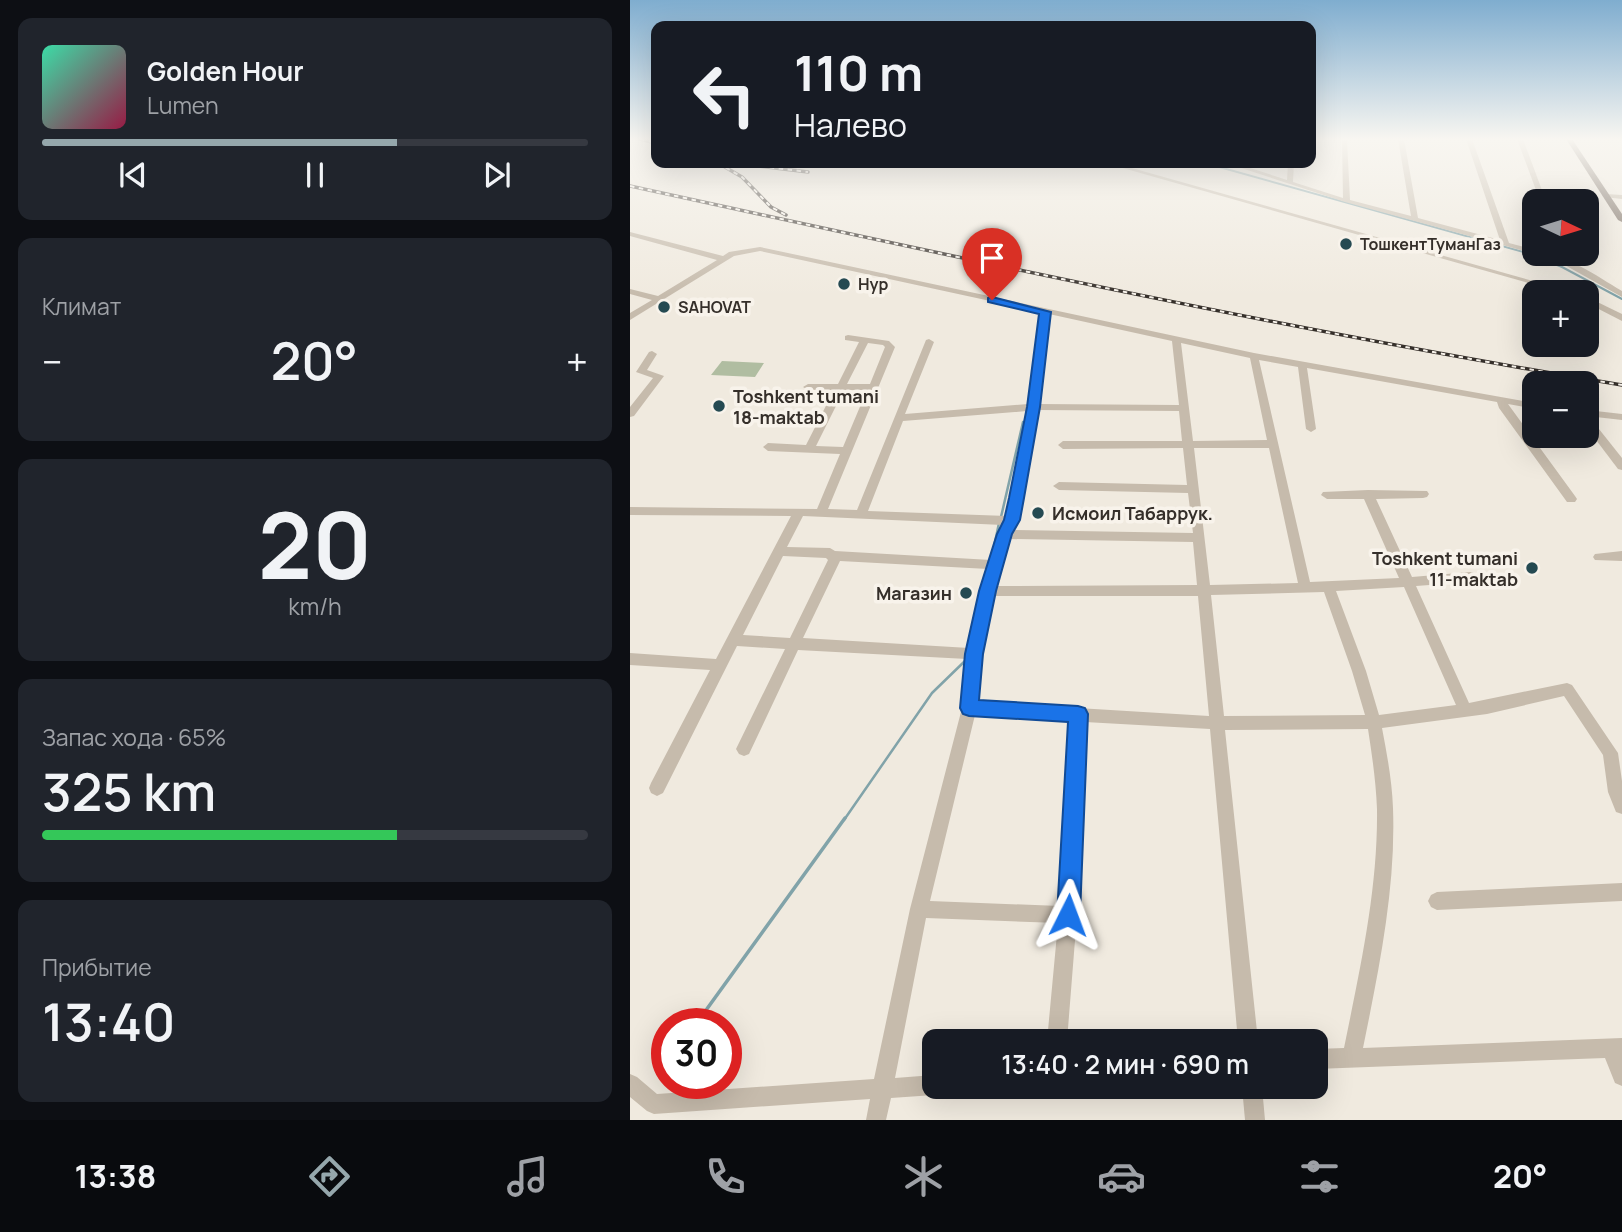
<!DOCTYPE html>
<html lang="ru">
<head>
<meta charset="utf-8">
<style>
  body { margin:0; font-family:Manrope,sans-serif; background:#20242c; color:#f1f3f6; height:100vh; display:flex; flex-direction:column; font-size:26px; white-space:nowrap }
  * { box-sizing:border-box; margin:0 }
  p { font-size:23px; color:#9ea1a6 }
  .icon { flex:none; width:38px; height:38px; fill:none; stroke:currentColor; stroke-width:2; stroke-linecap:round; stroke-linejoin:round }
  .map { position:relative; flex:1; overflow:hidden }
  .sheet { display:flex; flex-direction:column; gap:18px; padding:18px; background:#0d0f14; width:630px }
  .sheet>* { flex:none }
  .guide { position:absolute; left:21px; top:21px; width:665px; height:147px; border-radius:14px; box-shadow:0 7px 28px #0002; background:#171b24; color:#f1f3f6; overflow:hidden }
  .needle { width:46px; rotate:94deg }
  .controls { position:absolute; left:892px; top:189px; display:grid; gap:14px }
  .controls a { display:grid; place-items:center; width:77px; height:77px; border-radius:14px; background:#171b24; box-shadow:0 7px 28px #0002; font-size:35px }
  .speed { position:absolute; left:21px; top:1008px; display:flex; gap:14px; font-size:35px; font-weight:700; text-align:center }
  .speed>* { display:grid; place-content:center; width:91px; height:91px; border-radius:50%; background:#171b24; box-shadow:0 7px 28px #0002; line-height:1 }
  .speed .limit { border:10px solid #d22; background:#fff; color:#111 }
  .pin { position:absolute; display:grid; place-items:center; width:60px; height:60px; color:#fff; margin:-72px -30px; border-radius:50% 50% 50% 0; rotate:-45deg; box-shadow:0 0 7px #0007 }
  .pin .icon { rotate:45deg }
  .me { position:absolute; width:77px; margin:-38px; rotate:3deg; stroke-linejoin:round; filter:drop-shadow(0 0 5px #0008) }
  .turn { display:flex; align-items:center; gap:24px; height:147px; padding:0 28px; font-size:32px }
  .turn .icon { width:91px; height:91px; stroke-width:2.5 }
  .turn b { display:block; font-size:49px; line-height:60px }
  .big { font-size:52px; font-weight:600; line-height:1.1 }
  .sheet .widget { flex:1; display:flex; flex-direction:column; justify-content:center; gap:10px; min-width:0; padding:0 24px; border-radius:14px; background:#20242c }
  .sheet .dial { align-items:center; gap:0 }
  .dial b { font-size:91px; line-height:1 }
  .song { display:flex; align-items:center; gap:21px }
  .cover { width:84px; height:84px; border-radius:10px; background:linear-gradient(135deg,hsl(160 70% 55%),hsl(340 70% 35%)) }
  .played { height:7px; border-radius:4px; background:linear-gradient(90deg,#95a7ac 65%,#363941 65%) }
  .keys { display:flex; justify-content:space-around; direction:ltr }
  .heat { display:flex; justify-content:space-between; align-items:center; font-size:38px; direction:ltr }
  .charge { height:10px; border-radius:5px; background:linear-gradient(90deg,#34c759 65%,#363941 0) }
  .trip { position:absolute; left:292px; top:1029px; width:406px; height:70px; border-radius:14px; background:#171b24; box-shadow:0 7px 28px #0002; font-weight:600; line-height:70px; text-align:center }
  .dock { display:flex; height:112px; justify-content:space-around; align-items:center; background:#090b0e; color:#9ea1a6 }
  .dock .icon { width:49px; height:49px }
  .dock .active { color:#95a7ac }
  .dock b { font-size:32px; color:#f1f3f6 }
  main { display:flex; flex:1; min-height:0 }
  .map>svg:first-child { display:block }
  .green { fill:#b0bda1 }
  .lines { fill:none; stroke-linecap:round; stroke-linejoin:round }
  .stream-far2 { stroke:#81a3a9; stroke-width:2 }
  .stream-far1 { stroke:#81a3a9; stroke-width:2.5 }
  .stream { stroke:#81a3a9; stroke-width:3.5 }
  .minor { fill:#c6bbac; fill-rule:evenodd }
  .major { fill:#75685d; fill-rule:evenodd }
  .rail-casing { stroke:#352f2a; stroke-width:3.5 }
  .rail { stroke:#f8f3eb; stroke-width:2; stroke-dasharray:4.5; stroke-linecap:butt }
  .route { fill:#1a73e8; stroke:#114b97; stroke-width:2 }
  .poi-dot { fill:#254a52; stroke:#f8f3eb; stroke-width:2.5 }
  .labels { text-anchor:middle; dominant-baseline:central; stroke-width:7; stroke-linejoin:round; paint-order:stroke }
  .far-poi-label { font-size:16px; font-weight:bold; fill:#352f2a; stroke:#f8f3eb; text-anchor:start }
  .poi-label { font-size:18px; font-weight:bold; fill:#352f2a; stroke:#f8f3eb; text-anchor:start }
</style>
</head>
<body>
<main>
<section class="sheet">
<div class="widget">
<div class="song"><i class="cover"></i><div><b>Golden Hour</b><p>Lumen</p></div></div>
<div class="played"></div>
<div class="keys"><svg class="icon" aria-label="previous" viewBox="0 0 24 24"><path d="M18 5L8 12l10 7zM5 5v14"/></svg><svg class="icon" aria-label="pause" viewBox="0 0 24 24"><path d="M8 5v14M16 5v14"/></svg><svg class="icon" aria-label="next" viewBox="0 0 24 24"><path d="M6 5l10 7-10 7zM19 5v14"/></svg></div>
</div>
<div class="widget"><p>Климат</p>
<div class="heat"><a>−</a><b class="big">20°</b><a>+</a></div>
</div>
<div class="widget dial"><b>20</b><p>km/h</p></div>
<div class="widget"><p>Запас хода · 65%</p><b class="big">325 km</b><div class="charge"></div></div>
<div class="widget"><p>Прибытие</p><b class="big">13:40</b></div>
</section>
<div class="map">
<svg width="992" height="1120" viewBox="0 0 992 1120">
  <rect width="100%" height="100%" fill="#f0eadf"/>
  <path class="green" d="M92,361L134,363L125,377L81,375Z"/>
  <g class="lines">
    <path class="stream-far2" d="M575,163L897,253L932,267L992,299"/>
    <g class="stream-far1">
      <path d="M371,517L393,422"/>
      <path d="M361,561L369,523"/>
      <path d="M214,820L302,693L337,659"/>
    </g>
    <path class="stream" d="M66,1024L215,818"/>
    <g class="minor">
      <path d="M712,139L717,140L720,200L781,216L768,139H774L788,218L870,240L836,139H842L879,243L905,250V254C937,254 965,275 992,291V297L933,264L905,254L715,202L608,167V163H614V166L657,180L658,163H664L663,182L713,198Z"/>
      <path d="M887,139H893L916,201H910Z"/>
      <path d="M475,163H484L942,292H930Z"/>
      <path d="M976,194L992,195V199L974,197L973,196Z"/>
      <path d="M0,232L93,256L99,252L130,247L624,353L905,403V409L878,404L945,496L947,499L945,502H937L869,408L867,402L677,368L686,429L681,432L676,429L668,367L629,360L680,582L769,578L734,499H697L691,495L693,492L738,490L797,491L799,494L797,497L793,498L746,499L782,577L840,572L844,573L846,577L844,581L840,582L786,586L839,703L937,683L942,685L988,753L992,781V814L986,812L978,792L973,755L934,696L857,714L752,728C757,754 762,781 763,808C766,888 749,969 733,1048L992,1038V1086L985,1083L975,1058L686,1069V1049L714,1048C730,969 748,890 747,809C746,782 742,755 738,729L595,730L628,1041H608L580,729L455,722L447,915L437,1041H417L428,923L296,918L265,1078L304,1075V1087H313L311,1092L304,1095L261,1098L256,1120H236L240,1099L24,1114L17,1111L0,1097V1074L7,1077L27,1094L244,1079L280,909L332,708L337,659L168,650L119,754L114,756L109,754L106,749L155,649L107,646L33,793L27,796L21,793L19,788L21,783L80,670L0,665V653L86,659L161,516L0,515V507L187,509L210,454L138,451L133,447L138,443L176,445L204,390H178L173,387L178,384H208L229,342L215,340V336L218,335L259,341L265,347L198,509L227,510L296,340L299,339L304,342L275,414L398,404L411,312L130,251L104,256L0,320V313L22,300L0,294V289L28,296L87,260L0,236ZM419,314L542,341L549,405L408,404ZM238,343L253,345L255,347L240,384H217ZM551,343L620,358L637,440L563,441ZM214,390H237L213,447L186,446ZM407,410L549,411L552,441H433L428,445L433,449L553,448L557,485L429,482L423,486L429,490L558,493L563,533L383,530L388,521ZM397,411L377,516L238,511L273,421ZM564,448H639L668,583L580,585ZM173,516L373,525L368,534L361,560L205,551L200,548L157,547ZM379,539L563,542L567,585L366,586ZM153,556L196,558L198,560L160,638L113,635ZM210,561L358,569L339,648L173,638ZM774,587L826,705L749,715L736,671L706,591ZM694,592L722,671L735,715L594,716L581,595ZM363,596H568L579,716L347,702L351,654ZM345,715L440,721L430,906L300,901Z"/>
      <path d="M957,297L992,314V321L957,303Z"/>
      <path d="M22,351L27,354L17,370L34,376L4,416L0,417V407L23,378L6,372L19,352Z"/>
      <path d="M957,410L992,414V420L957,416Z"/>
      <path d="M957,418L961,419L992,458V470L988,469L957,428Z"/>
      <path d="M992,551V561L965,560L963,557L965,554Z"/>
      <path d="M992,883V901L807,910L801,907L798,901L801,895L807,892Z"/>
      <path d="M612,1087H632L635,1120H615Z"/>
    </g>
    <path class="major" d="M936,139H942L992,214V222L988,220Z"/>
    <g class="rail-casing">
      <g id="rail">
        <path d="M10,139L26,143"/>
        <path d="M88,163L112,177L141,207L156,215"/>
        <path d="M104,163L178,172"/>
        <path d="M0,186C329,258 659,330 992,385"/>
      </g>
    </g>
    <use href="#rail" class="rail"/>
  </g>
  <linearGradient id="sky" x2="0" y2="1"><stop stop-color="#7fadcf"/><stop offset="0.47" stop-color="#f8f6f1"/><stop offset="1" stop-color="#f8f6f1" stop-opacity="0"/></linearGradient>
  <rect width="992" height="296" fill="url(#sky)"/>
  <path class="route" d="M362,297L421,312L410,407L394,498L390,520L382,534L366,591L353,654L349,700L448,706L455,708L458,714L450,915L446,923L438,927L430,923L427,915L438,722L339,716L333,714L330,708L335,654L349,591L367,534L374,520L379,498L397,407L409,314L358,302V298Z"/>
  <g class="poi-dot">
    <circle cx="716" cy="244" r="7"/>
    <circle cx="214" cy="284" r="7"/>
    <circle cx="34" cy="307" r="7"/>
    <circle cx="89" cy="406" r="7"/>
    <circle cx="408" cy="513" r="7"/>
    <circle cx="902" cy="568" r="7"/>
    <circle cx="336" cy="593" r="7"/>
  </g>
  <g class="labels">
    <g class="far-poi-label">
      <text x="730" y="244">ТошкентТуманГаз</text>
      <text x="228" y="284">Нур</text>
      <text x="48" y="307">SAHOVAT</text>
    </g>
    <g class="poi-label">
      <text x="103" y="396">Toshkent tumani<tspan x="103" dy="21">18-maktab</tspan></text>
      <text x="422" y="513">Исмоил Табаррук.</text>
      <text x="888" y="558" text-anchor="end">Toshkent tumani<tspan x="888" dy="21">11-maktab</tspan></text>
      <text x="322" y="593" text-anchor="end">Магазин</text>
    </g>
  </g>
</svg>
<div class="controls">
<a><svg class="needle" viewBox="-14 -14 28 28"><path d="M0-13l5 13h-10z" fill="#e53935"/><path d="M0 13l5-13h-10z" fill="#9ea1a6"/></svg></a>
<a>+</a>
<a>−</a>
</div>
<div class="speed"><div class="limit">30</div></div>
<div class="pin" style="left:362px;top:300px;background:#d93025"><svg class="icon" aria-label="arrive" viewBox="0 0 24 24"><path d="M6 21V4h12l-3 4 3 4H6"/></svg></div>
<svg class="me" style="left:438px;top:915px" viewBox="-20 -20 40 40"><path d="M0-17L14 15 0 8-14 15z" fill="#1a73e8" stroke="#fff" stroke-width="4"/></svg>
<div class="trip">13:40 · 2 мин · 690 m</div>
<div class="guide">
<div class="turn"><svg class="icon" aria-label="left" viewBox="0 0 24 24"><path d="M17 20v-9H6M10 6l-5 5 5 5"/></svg><div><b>110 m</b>Налево</div></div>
</div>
</div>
</main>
<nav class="dock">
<b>13:38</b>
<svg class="icon active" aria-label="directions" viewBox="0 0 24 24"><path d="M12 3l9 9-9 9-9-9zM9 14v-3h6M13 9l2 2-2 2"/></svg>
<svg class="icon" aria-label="music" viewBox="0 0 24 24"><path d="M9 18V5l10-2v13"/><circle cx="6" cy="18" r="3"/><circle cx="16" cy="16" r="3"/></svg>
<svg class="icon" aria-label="phone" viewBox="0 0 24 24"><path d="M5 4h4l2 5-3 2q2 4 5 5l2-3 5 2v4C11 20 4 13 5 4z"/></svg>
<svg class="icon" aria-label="climate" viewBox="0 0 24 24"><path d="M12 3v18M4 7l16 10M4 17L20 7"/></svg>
<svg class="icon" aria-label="car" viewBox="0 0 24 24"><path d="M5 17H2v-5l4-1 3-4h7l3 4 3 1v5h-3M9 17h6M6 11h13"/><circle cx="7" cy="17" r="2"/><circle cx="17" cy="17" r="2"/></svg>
<svg class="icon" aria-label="filters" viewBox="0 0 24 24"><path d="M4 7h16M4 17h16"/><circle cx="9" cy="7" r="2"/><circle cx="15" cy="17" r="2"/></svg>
<b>20°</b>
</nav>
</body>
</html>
